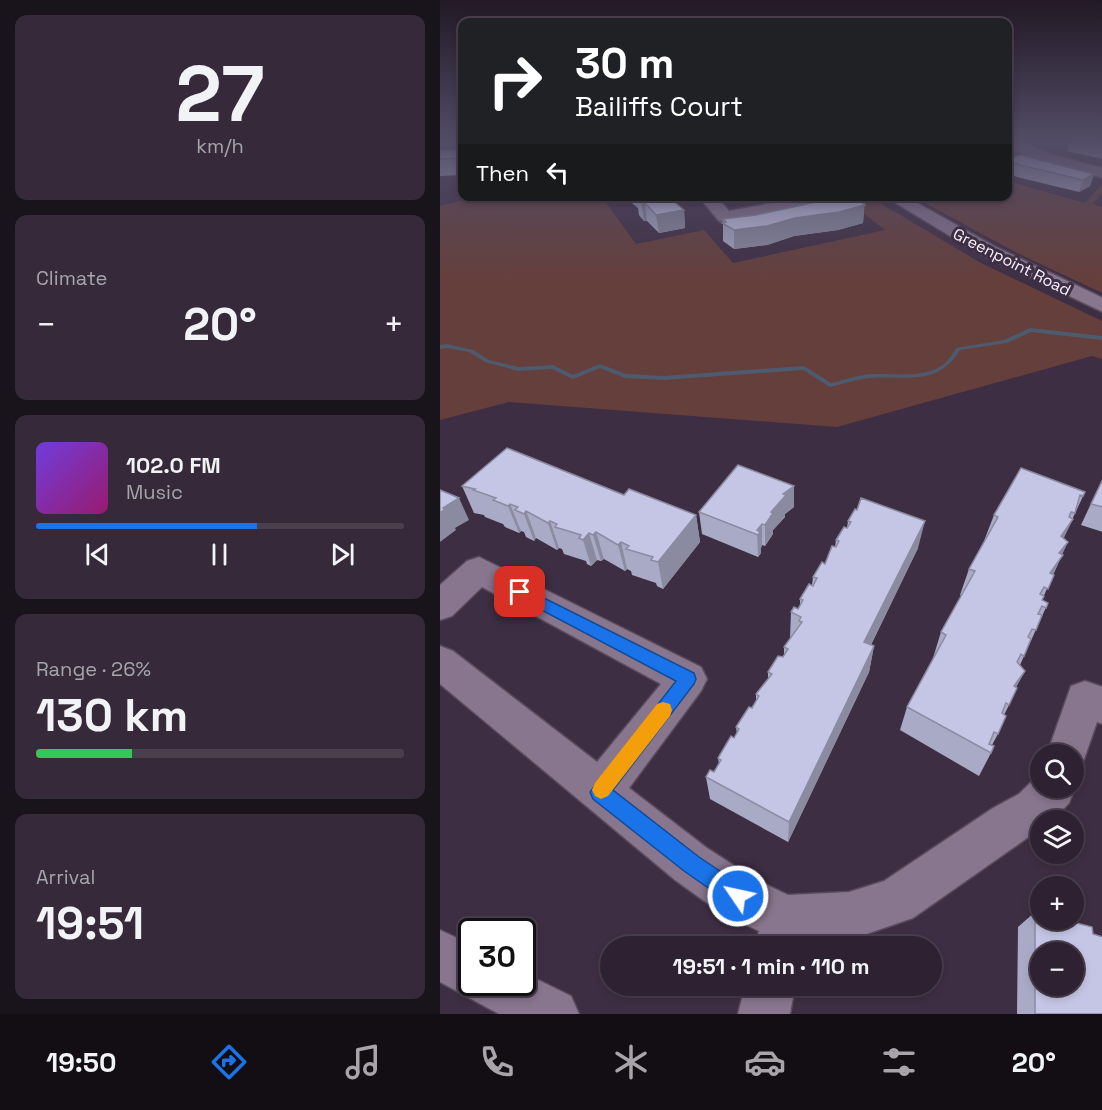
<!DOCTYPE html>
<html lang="en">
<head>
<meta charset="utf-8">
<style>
  body { margin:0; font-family:"Space Grotesk",sans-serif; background:#362a3a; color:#f1f3f6; height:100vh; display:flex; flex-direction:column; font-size:22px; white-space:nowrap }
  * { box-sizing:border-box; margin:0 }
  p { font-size:20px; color:#a7a4ac }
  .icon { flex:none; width:33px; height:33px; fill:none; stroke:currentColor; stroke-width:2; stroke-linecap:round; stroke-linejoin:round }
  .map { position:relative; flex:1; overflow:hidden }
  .sheet { display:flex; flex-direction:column; gap:15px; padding:15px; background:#19131c; width:440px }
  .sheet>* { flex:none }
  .hud { position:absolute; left:18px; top:18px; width:554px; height:183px; border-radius:12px; box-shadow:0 3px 9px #0003,0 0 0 2px #493f4d; background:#202124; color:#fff; overflow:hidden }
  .buttons { position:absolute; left:590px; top:744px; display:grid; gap:12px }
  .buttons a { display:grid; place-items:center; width:54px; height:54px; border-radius:50%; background:#2e2232; box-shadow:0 3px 9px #0003,0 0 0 2px #493f4d; font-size:30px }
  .speed { position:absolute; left:18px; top:918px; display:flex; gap:12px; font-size:30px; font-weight:700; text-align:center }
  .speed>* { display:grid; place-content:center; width:78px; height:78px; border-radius:50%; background:#2e2232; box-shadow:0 3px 9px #0003,0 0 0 2px #493f4d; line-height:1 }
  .speed .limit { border:3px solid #111; border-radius:9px; background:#fff; color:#111 }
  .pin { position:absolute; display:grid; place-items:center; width:51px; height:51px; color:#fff; margin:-26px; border-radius:12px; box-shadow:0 3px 9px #0006 }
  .me { position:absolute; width:66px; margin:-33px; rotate:304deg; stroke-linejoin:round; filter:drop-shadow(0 0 4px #0008) }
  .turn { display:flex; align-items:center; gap:21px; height:126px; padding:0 18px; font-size:27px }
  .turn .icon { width:78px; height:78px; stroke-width:2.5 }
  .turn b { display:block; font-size:42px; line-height:51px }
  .then { display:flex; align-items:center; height:57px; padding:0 18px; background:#0003; gap:12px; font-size:22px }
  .big { font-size:45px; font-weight:700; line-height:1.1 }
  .sheet .card { flex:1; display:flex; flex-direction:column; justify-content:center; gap:9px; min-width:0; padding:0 21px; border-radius:12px; background:#362a3a }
  .sheet .dial { align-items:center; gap:0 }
  .dial b { font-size:78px; line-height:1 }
  .song { display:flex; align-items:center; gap:18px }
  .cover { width:72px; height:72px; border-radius:9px; background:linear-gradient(135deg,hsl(260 70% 55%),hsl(320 70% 35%)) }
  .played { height:6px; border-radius:3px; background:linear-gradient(90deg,#1a73e8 60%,#493f4d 60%) }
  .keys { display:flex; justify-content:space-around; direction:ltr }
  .heat { display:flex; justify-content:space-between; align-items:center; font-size:33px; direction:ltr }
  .charge { height:9px; border-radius:4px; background:linear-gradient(90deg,#34c759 26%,#493f4d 0) }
  .trip { position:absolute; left:160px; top:936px; width:342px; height:60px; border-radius:30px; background:#2e2232; box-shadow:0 3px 9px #0003,0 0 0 2px #493f4d; font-weight:700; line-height:60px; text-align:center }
  .tab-bar { display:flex; height:96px; justify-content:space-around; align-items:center; background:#120e14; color:#a7a4ac }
  .tab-bar .icon { width:42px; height:42px }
  .tab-bar .on { color:#1a73e8 }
  .tab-bar b { font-size:27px; color:#f1f3f6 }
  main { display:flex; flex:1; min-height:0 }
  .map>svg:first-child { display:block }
  .green { fill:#653f3b }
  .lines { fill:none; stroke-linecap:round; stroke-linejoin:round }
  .stream { fill:#4d5b6e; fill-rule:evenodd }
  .minor-casing { stroke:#584b5c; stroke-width:3 }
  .minor { fill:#88758e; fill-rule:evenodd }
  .wall { fill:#a9aac5 }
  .shaded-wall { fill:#8a8ba0 }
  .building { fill:#c5c6e5; stroke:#8a8ba0; stroke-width:1.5; fill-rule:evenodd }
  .route { fill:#1a73e8; stroke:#114b97; stroke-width:1.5 }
  .slow { fill:#f59e0b }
  .labels { text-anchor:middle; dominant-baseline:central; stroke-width:6; stroke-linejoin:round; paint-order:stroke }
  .far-street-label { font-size:16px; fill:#fbf1fe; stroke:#3e2e43 }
</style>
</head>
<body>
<main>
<section class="sheet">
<div class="card dial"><b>27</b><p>km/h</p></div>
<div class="card"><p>Climate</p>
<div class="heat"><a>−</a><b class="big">20°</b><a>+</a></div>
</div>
<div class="card">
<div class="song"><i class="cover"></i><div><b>102.0 FM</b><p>Music</p></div></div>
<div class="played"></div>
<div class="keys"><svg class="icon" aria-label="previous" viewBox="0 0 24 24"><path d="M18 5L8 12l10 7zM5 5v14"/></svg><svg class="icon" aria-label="pause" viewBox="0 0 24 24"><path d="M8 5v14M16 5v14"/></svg><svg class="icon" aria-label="next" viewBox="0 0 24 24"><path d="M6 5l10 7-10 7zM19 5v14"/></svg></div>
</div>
<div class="card"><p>Range · 26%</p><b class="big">130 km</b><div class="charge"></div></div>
<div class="card"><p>Arrival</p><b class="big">19:51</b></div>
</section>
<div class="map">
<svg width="663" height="1014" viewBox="0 0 663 1014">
  <rect width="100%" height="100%" fill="#3e2e43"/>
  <g class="green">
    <path d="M567,181L645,203L662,184V193L652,204L662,207V293L575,252L474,197L567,196Z"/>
    <path d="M35,197H162L196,244L264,230L293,263L445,230L412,204L407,205L396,197H430L541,263L662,321V359L652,356L397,427L69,402L0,420V206Z"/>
  </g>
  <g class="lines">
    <path class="stream" d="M590,328L663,336V340L591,332L567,343L520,350C498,387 467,375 431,378C417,379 404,384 390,387L363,370L224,380L185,378L160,368L133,379L112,369L78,371L45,362L29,352L7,348L0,349V345L7,344L33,350L49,360L78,367L113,365L133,375L160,364L186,374L224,376L364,366L391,383C405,380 418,375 432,374C457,373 490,380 508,360C511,356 514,352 516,348L564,340Z"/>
    <g class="minor-casing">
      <g id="minor">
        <path d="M567,141H577L616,156L663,168V178L606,162L567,147Z"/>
        <path d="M258,196H276L289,211L369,196H390L391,199L383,204L285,222L279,221Z"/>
        <path d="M444,196H465L554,246L663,298V312L540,254Z"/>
        <path d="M39,557L261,667L267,679L261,691L189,788L267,848L315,879L348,895L409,892L444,881L553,808L579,794L600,773V788H633V783L635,788L629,803L613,820H600V829L473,918L409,940L364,942L363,946H315L319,931L281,913L235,880L0,684V646L13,651L157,762L221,684L42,587L12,616L0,620V585L27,561Z"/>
        <path d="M645,681L663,687V724L657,722L641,768L633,771V754H607L631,686Z"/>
        <path d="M0,930L32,945V982H82V972L131,996L139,1014H59L0,982Z"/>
        <path d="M305,986H355L350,1014H298Z"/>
      </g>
    </g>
    <use href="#minor" class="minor"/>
  </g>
  <g class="wall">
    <path d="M630,141H663V159L627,151Z"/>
    <path d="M22,150V175L0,176V151Z"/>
    <path d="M569,158L654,174L650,186L639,192L577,177L567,172V166Z"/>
    <path d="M187,196H228L229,198L244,210L245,228L219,233L207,221H204L199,215L198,208L187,199Z"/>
    <path d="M424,205L423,223L398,230L354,236L327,245L294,249L283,241V219Z"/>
    <path d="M663,478V532L641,525Z"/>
    <path d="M22,486L184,495L256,515L260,542L223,589L217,586L216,583L192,575L191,571L187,569L185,571L164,559L161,561L157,560L151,566L147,564L146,561L124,554L122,549L119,548L117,550L96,538L94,541L86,537L84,532L81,531L79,533L65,527L63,524L45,517L44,515L34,513Z"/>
    <path d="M645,492L623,539L622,555L602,600L608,603L580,665L585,671L576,687L569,705L564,715L558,734L552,745L551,753L539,776L460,730L467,707L493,658L501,632L522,596L520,595L529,569L544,541L554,515Z"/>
    <path d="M354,507L345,514V517L333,530V534L325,546L322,545L321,548V553L318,557L262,534L259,512Z"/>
    <path d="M408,521L478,548L431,645L434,646L429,672L348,842L270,799L266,777L274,772L279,764L278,758L294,738L297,734L296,727L312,708L316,702V694L328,679V672L344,655V647L351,638H350L351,612L358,609L360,606V599L372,585L373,577L385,564L395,547L396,540L407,528Z"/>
    <path d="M595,912L600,920L616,923L621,920H625L663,1014H577L578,927Z"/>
  </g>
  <g class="shaded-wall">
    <path d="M654,174L650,186L639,192L643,180Z"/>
    <path d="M425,201L423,223L398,230L354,236L327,245L294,249V230Z"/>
    <path d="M201,203H205L207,221H204Z"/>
    <path d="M244,210L245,228L219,233L216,215Z"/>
    <path d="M354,486V507L345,514V517L333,530V534L325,546V525L331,512L343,494Z"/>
    <path d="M19,498L29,520L15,528L16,530L0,542V513L3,508Z"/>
    <path d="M70,504L81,531L79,533L68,506Z"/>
    <path d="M86,511L96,538L94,541L84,514Z"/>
    <path d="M256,515L260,542L223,589L218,562Z"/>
    <path d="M633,519L620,546L621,536Z"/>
    <path d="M110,521L119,548L117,550L108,523Z"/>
    <path d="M485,521L478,548L420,667L424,642Z"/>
    <path d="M322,524V545L321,548V553L318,557L317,530Z"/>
    <path d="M156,532L164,559L161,561L153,535Z"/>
    <path d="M149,533L157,560L151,566L143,540Z"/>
    <path d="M181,542L187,569L185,571L178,545Z"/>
    <path d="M628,542L610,581L604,587L619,553Z"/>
    <path d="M434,646L429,672L348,842L349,822Z"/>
    <path d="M585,671L572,695L574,686Z"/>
  </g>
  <g class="building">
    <path d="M635,141H663V147Z"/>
    <path d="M22,150V158L0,159V151Z"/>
    <path d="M581,155L654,174L643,180L580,165L569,161L572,159L569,158Z"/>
    <path d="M203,196H227L244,210L216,215L205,203H201L197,198Z"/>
    <path d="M404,196H415L425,201L421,202L425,205L399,212L355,218L327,226L294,230L282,223L286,222L283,219L316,215Z"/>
    <path d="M67,448L184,495L189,489L256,515L218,562L211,560L213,557L186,549L189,546L181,542L178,545L156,532L153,535L149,533L143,540L139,538L141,535L115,527L117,524L110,521L108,523L86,511L84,514L75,510L78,507L70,504L68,506L53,500L56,498L33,490L35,489L22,486Z"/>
    <path d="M298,465L354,486L343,494L346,495L331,512L333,513L325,525L322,524L317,530L320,532L318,535L259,512Z"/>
    <path d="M581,468L645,492L643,496L640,495L635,513L631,512L629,517L633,519L621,536L628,542L619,553L623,555L610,573L614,575L608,589L604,587L600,594L604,596L602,600L608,603L606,608L602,606L598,614L602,615L596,630L592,629L588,637L591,639L584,656L581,654L577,662L585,671L574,686L577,688L569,705L566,703L562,713L566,716L558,734L554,732L549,744L554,746L551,753L467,707L506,635L501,632L535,571L529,569L558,517L554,515Z"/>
    <path d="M663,479V507L651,504Z"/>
    <path d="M0,490L19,498L3,508L5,509L0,513Z"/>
    <path d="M421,498L485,521L424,642L434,646L349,822L266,777L270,770L274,772L281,760L278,758L291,736L294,738L299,729L296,727L309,707L312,708L319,696L316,694L332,674L328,672L338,656L343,657L348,649L344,647L362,622L359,621L361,617L351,612L354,607L358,609L363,600L360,599L369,584L373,586L377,578L373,577L382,562L385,564L392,546L396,547L399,541L396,540L404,527L407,528L411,522L408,521L415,509L417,510Z"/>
    <path d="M595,912L600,913V920H604L622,925V920H625L652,927L653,934L663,937V1014H595ZM600,952H633V986H600Z"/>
  </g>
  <linearGradient id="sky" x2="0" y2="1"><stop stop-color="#221925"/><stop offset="0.5" stop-color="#524c66"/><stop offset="1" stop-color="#524c66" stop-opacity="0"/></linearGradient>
  <rect width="663" height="283" fill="url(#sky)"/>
  <path class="route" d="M80,586L254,673L256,679L254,684L173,790L259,857L305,888L308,896L305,903L298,906L290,903L244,871L153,799L150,792L236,681L75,596L73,592L75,587Z"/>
  <path class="slow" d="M223,702L230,704L232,710L230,716L168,796L161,799L155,796L152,790L155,783L217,704Z"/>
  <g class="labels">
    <g class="far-street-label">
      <text transform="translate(572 262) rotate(27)">Greenpoint Road</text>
    </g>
  </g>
</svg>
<div class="buttons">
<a><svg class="icon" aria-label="search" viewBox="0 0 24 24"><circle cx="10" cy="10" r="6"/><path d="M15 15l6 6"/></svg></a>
<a><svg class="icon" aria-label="layers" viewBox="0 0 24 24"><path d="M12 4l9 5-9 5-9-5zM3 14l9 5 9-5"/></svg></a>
<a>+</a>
<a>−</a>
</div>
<div class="speed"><div class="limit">30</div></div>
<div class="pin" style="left:80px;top:592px;background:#d93025"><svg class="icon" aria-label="arrive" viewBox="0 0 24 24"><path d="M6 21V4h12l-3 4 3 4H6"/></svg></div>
<svg class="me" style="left:298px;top:896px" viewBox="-20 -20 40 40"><circle r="17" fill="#1a73e8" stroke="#fff" stroke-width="3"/><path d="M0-11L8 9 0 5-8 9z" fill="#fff"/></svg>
<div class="trip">19:51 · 1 min · 110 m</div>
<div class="hud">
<div class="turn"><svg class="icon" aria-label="right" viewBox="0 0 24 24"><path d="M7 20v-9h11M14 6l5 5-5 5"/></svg><div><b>30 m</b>Bailiffs Court</div></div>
<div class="then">Then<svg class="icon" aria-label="left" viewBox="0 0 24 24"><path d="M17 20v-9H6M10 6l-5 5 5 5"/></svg></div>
</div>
</div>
</main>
<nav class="tab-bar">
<b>19:50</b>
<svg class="icon on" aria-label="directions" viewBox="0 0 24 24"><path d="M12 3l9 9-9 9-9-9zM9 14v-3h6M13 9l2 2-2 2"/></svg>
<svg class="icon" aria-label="music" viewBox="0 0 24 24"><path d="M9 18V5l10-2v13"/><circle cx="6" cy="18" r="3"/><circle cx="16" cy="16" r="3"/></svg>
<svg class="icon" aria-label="phone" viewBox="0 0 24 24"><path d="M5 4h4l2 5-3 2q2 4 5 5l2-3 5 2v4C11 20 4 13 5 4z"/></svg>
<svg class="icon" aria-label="climate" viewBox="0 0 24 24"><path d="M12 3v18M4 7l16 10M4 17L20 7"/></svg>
<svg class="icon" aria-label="car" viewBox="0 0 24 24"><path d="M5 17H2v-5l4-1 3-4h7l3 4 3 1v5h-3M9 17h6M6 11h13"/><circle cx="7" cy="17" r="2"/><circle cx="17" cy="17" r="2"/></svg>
<svg class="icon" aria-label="filters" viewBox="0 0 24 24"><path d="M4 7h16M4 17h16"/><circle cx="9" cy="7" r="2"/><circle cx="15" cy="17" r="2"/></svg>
<b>20°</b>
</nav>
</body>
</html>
